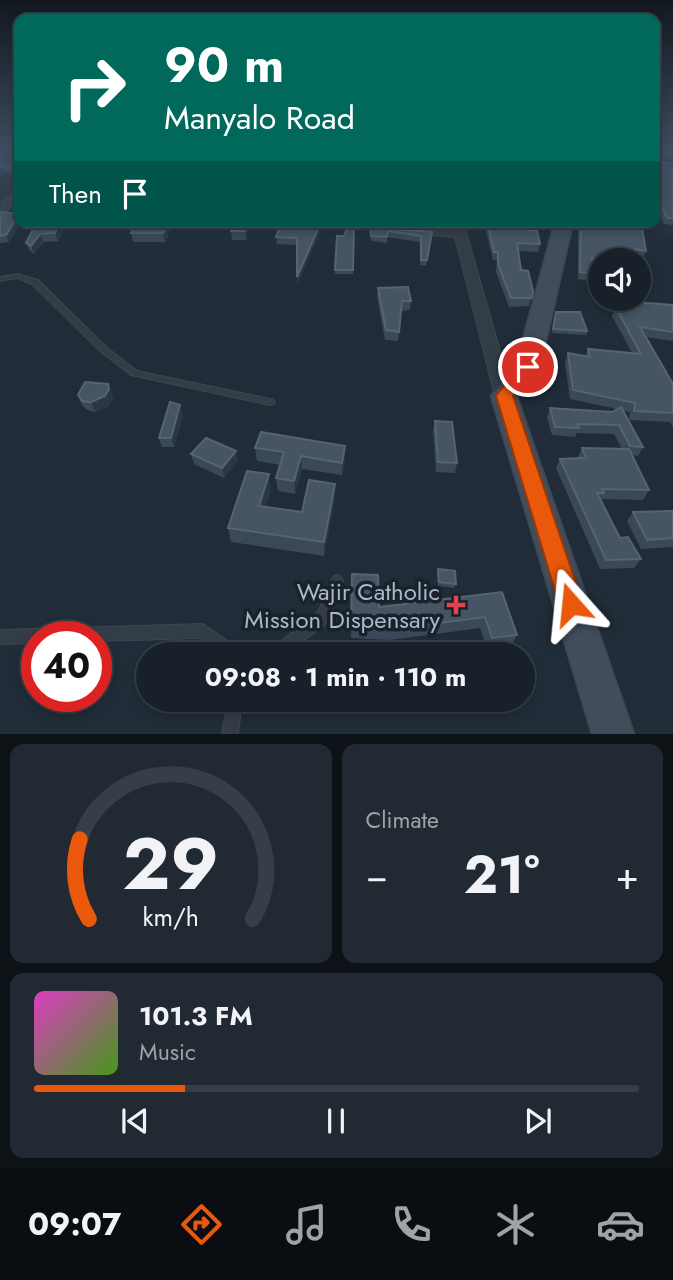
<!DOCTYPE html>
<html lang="en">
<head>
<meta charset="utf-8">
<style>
  body { margin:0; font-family:Jost,sans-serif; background:#212932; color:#f1f3f6; height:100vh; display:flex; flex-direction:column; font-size:26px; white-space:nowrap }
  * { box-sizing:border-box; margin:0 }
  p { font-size:23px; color:#9fa3a8 }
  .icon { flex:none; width:38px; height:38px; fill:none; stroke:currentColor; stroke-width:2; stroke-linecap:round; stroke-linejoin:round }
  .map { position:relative; height:734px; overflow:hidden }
  .details { display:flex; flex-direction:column; gap:10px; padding:10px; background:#0d1217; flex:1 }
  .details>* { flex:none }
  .banner { position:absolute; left:14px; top:14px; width:646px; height:214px; border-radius:14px; box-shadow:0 4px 10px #0003,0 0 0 2px #363e47; background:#00695c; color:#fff; overflow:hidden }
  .tools { position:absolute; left:588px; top:248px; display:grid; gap:14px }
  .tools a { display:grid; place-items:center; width:63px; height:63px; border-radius:50%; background:#18212a; box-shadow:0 4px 10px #0003,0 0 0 2px #363e47; font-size:35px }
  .speed { position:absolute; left:21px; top:621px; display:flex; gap:14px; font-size:35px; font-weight:700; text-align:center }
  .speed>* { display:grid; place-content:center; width:91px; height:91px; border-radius:50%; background:#18212a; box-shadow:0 4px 10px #0003,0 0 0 2px #363e47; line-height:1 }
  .speed .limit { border:10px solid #d22; background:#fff; color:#111 }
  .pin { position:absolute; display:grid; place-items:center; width:60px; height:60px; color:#fff; margin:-30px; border:4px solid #fff; border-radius:50%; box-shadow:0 2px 7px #0007 }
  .me { position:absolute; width:77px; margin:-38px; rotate:342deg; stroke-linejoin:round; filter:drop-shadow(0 0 5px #0008) }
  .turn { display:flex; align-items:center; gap:24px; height:147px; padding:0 35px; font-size:32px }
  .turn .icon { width:91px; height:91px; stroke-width:2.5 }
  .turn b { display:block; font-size:49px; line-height:60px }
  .then { display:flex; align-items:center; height:66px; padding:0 35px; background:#0003; gap:14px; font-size:26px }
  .big { font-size:52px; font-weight:700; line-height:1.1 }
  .details .card { flex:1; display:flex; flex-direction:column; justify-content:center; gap:10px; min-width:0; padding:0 24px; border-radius:14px; background:#212932 }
  .details .dial { align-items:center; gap:0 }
  .dial svg { height:182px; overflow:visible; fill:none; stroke:#363e47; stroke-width:7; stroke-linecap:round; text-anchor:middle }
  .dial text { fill:#f1f3f6; stroke:none }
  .song { display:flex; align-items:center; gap:21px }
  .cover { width:84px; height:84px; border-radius:10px; background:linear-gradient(135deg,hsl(310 70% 55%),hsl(100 70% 35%)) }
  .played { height:7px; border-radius:4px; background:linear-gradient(90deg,#ea580c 25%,#363e47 25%) }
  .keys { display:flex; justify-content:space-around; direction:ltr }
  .heat { display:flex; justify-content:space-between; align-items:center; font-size:38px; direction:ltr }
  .details .tiles { flex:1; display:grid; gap:10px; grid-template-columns:1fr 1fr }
  .card:last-child { grid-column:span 2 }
  .trip { position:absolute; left:136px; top:642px; width:399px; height:70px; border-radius:35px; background:#18212a; box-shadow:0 4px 10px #0003,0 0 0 2px #363e47; font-weight:700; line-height:70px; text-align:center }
  .dock { display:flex; height:112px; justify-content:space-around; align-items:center; background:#0a0d11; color:#9fa3a8 }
  .dock .icon { width:49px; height:49px }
  .dock .active { color:#ea580c }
  .dock b { font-size:32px; color:#f1f3f6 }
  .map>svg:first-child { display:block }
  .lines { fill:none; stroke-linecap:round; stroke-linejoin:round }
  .lane-casing { stroke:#3d4652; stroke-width:2 }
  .street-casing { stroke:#3d4652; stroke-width:2 }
  .secondary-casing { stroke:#3d4652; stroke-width:3 }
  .lane { fill:#333d48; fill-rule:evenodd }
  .street { fill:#333d48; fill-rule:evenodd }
  .secondary { fill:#414d5b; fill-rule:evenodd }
  .wall { fill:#3a4857 }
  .shaded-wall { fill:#2a3846 }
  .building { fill:#465463; stroke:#566472; stroke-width:2 }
  .route { fill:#ea580c; stroke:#983908; stroke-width:2 }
  .health-dot { fill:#e0444e; stroke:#19222c; stroke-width:2.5 }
  .labels { text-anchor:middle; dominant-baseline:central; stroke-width:7; stroke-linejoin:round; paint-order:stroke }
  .near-poi-label { font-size:24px; fill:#adb8c5; stroke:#19222c; text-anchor:end }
</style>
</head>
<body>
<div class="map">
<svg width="673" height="734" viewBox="0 0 673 734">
  <rect width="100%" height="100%" fill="#202c38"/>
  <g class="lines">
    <g class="lane-casing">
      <g id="lane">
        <path d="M18,274L38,280L106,347L137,371L270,399L273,400L275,402L273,404L270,405L131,375L100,351L32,284L17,278L0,281V277Z"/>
        <path d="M337,575L341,577L343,581L328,622L286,654H269L271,649L318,612L333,577Z"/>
        <path d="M203,624L239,649L241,654H223L201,638L96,641V637H37V643L0,644V630Z"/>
        <path d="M228,700H242L238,734H222Z"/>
      </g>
    </g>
    <g class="street-casing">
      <g id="street">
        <path d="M19,188V197L6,212H0V204Z"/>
        <path d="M319,222H370L453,230L451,222H463L513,396L511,401H497L495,396L455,237L325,226Z"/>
      </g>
    </g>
    <g class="secondary-casing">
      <path id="secondary" d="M555,222H573L540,367L517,397L634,734H592L491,396L516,365Z"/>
    </g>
    <use href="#lane" class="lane"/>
    <use href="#street" class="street"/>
    <use href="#secondary" class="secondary"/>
  </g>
  <g class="wall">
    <path d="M19,146V174L5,173L0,176V148Z"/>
    <path d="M654,146H673V160L654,158Z"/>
    <path d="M654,160L673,164V225L664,224L654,201Z"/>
    <path d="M0,212L9,242L0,243Z"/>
    <path d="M37,222H67L58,241L44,242L34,254L30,251L26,243Z"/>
    <path d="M169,222L171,229L165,242H133L131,233Z"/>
    <path d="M233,222H247L248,228L246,240H232L231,231Z"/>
    <path d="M403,222H434V225Z"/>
    <path d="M484,222H521L540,244L538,252L518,251L521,270L533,291L529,306L509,307L496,272L497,260H493Z"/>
    <path d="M580,222H641L646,251L643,257L636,256L637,261H600V266L592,265V274L589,281L578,279V232Z"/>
    <path d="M322,227L297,285V245L277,244L276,237Z"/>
    <path d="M354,227L353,274H335L337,236H344Z"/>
    <path d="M370,227L432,232L426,266L420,265V242L387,237V243L371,241Z"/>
    <path d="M378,288L411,301L410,310L401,311L398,341L385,340L377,297Z"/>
    <path d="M635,302L673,306V341L646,337L673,384V427L670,422L629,420L630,412L623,411L643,447L638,456L632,455L649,490L643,500L600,499L620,538L641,559L634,568L600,569L556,468L560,459L577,458L582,448L622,449L614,434L577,433L575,437L552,435L547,417L550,408L612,412L617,409L570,399L565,362L568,353L585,356L588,349L632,353L612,316L616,308H633Z"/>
    <path d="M556,312L587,331L586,335L552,333Z"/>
    <path d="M108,384L113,399L109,406L95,412L87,410L82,405L78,395Z"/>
    <path d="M183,415L174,447H162L159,438Z"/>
    <path d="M435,421L457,463L455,473L436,472L433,431Z"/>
    <path d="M345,446V459L342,475L302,469L295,494L278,491L276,478L281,465L257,461L255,448Z"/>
    <path d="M191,454L238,461L224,478L194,464Z"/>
    <path d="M271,489L265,507L302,512L335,498L324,556L231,542L228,528Z"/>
    <path d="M673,511V547L641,549L627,521L633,512Z"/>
    <path d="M438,569L456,584L454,588L438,586L437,573Z"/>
    <path d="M352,574L379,607L502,592L517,635L511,646L487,649L480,628L390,640L351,638Z"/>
  </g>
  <g class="shaded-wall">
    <path d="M3,167L5,173L0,176V168Z"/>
    <path d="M19,214V222H21L9,242L6,235Z"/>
    <path d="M60,222H67L58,241L55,233Z"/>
    <path d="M169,222L171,229L165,242L163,233Z"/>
    <path d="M246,222L248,228L246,240L245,231Z"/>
    <path d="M321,222H322V227L297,285V277Z"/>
    <path d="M40,234L44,242L34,254L31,246Z"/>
    <path d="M109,389L113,399L109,406L95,412L91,402Z"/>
    <path d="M180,405L183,415L174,447L171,438Z"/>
    <path d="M345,446V459L342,475V463Z"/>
    <path d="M236,451L238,461L224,478L222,468Z"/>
    <path d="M301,456L302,469L295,494L294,481Z"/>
    <path d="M269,474L271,489L261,520L259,506Z"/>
    <path d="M335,484V498L324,556V542Z"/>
  </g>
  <g class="building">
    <path d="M9,146H19V169L3,167L0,168V148Z"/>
    <path d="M654,146H673V154L656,152L654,158Z"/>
    <path d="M654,160L673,164V218H667L654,189Z"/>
    <path d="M0,212L19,214L6,235L0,236Z"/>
    <path d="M37,222H60L55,233L40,234L31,246L26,243Z"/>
    <path d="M137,222H169L163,233H131Z"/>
    <path d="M233,222H246L245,231H231Z"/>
    <path d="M282,222H321L297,277V238L276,237L280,226Z"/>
    <path d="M487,222H521L528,230L537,231L540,244L517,243L521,270L528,271L533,291L532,298H511L498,264V252H494Z"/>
    <path d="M581,222H641L646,251L634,249L637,261H610L592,258V274L580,272Z"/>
    <path d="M348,226L354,227L353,270H335L337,236H344Z"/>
    <path d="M370,227L432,232L427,260H421V236L388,231L387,237L371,236Z"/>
    <path d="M408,287L411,301H402L399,332L386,330L378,288Z"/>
    <path d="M635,302L672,305L673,306V332L640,327L673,384V413L634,411L635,403L573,390L568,353L590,357L588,349L641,354L616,308H635Z"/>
    <path d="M556,312H580L587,331L553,329Z"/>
    <path d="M85,382L108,384L109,389L105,396L91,402L82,401L78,395Z"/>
    <path d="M170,402L180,405L171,438H159Z"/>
    <path d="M621,407L643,447L630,446L619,425L577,424L579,428L555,427L550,408L612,412Z"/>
    <path d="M435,421L452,422L457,463L438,462Z"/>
    <path d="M261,432L345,446L342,463L301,456L294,481L276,478L284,452L255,448Z"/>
    <path d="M206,438L236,451L222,468L191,454Z"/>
    <path d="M582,448L629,449L649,490L602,489L604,493H597L620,538L628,537L641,559L606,560L560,459L586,458Z"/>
    <path d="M247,471L269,474L259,506L302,512L309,480L335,484L324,542L228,528Z"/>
    <path d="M673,511V538L647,540L633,512Z"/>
    <path d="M438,569L455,571L456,584L439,582Z"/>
    <path d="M352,574L378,575L379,607L502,592L517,635L492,638L485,617L392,629L351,627Z"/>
  </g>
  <linearGradient id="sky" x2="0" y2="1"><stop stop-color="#12181f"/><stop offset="0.59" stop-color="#3c4b5e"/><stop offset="1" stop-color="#3c4b5e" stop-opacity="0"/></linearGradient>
  <rect width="673" height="249" fill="url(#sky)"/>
  <path class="route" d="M528,361L536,367L513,396L583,604L579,612L571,616L562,612L559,604L496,396L522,363Z"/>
  <path class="health-dot" d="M452.5 594.5h7v7h7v7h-7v7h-7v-7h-7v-7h7z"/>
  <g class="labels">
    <g class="near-poi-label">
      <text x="440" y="591">Wajir Catholic<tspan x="440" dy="28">Mission Dispensary</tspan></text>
    </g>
  </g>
</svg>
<div class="tools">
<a><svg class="icon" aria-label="sound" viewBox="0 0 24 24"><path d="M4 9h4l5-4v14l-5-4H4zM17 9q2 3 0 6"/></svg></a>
</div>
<div class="speed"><div class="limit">40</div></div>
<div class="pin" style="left:528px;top:367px;background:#d93025"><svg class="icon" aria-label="arrive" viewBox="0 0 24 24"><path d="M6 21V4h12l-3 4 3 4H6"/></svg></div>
<svg class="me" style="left:571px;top:604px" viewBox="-20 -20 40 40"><path d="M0-17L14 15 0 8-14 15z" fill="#ea580c" stroke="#fff" stroke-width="4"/></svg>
<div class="trip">09:08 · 1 min · 110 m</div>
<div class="banner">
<div class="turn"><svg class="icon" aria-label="right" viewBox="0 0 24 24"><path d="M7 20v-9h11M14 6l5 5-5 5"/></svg><div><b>90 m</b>Manyalo Road</div></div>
<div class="then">Then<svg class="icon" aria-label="arrive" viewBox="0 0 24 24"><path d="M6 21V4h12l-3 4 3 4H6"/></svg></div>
</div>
</div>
<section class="details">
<div class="tiles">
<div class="card dial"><svg viewBox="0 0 100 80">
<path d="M14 69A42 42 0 1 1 86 69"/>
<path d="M14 69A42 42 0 0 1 10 34" stroke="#ea580c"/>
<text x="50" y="56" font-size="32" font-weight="700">29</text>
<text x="50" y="72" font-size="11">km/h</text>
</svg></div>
<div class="card"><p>Climate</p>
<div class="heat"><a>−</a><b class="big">21°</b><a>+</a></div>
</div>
<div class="card">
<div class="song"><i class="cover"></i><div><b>101.3 FM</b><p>Music</p></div></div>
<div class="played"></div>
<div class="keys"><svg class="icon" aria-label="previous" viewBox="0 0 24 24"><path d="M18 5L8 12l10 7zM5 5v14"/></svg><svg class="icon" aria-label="pause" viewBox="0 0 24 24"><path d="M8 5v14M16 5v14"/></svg><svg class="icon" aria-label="next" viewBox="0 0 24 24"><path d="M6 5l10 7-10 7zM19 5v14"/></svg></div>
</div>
</div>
</section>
<nav class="dock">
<b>09:07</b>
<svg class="icon active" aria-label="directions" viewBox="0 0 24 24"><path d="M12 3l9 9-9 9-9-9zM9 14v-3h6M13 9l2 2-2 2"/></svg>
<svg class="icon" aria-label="music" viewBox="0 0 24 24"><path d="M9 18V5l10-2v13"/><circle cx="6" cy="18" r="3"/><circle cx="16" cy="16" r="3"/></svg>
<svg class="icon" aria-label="phone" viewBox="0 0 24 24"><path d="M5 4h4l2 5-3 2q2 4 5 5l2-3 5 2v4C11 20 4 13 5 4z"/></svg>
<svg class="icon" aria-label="climate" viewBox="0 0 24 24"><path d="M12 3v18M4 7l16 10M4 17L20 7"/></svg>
<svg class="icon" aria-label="car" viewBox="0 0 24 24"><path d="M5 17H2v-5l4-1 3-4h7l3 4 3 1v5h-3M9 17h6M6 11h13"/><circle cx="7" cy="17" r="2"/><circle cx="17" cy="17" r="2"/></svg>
</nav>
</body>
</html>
